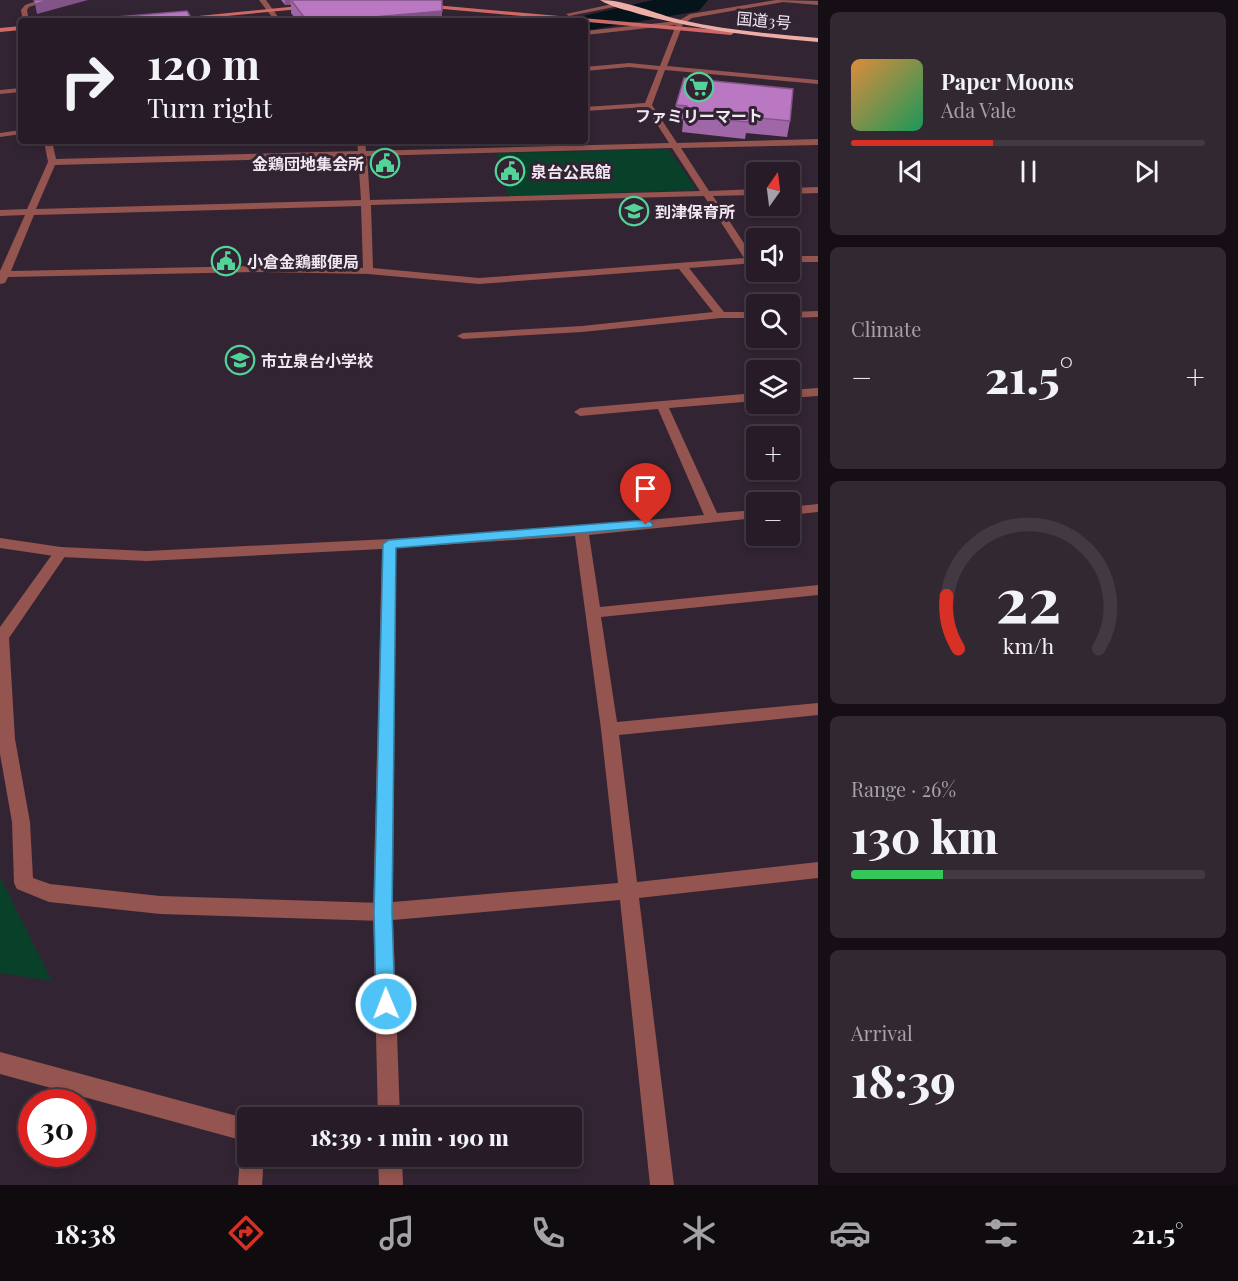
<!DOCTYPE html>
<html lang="en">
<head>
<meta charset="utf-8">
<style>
  body { margin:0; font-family:"Playfair Display","Noto Sans JP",serif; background:#322832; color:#f1f3f6; height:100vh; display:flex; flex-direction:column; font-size:22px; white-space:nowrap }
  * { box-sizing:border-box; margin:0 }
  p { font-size:20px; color:#a4a1a7 }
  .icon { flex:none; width:33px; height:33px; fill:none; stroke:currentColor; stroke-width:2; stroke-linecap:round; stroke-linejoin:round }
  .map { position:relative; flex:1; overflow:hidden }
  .side { display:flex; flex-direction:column; gap:12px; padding:12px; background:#150f15; width:420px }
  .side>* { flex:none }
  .guide { position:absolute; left:18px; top:18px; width:570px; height:126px; border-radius:6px; box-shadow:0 3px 9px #0003,0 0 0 2px #423943; background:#261b26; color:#f1f3f6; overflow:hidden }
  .needle { width:39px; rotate:14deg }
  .buttons { position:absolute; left:746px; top:162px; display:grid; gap:12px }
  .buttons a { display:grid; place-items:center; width:54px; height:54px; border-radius:6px; background:#261b26; box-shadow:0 3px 9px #0003,0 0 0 2px #423943; font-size:30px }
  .speed { position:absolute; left:18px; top:1089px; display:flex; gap:12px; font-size:30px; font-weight:700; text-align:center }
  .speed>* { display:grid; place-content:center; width:78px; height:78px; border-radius:50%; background:#261b26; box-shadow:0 3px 9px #0003,0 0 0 2px #423943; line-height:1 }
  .speed .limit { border:9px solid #d22; background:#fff; color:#111 }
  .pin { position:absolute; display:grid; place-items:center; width:51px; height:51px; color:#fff; margin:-62px -26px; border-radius:50% 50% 50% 0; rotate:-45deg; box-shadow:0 0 6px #0007 }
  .pin .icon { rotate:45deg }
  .me { position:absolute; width:66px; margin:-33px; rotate:359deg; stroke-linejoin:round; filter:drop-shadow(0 0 4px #0008) }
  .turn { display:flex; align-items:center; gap:21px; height:126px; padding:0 30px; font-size:27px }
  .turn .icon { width:78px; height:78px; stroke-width:2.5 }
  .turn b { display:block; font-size:42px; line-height:51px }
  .big { font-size:45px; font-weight:800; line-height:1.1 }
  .side .widget { flex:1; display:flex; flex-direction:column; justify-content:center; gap:9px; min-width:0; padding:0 21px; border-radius:9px; background:#322832 }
  .side .dial { align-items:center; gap:0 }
  .dial svg { height:156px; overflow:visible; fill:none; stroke:#423943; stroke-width:7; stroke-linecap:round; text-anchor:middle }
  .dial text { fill:#f1f3f6; stroke:none }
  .song { display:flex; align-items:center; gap:18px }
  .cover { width:72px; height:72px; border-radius:9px; background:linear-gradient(135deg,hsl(30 70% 55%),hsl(150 70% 35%)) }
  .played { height:6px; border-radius:3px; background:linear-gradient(90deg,#d93025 40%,#423943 40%) }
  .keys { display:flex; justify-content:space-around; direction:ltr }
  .heat { display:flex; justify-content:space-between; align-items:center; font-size:33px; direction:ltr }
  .charge { height:9px; border-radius:4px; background:linear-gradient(90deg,#34c759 26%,#423943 0) }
  .trip { position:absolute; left:237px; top:1107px; width:345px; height:60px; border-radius:6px; background:#261b26; box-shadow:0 3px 9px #0003,0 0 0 2px #423943; font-weight:800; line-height:60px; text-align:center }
  .dock { display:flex; height:96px; justify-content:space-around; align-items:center; background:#0f0b0f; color:#a4a1a7 }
  .dock .icon { width:42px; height:42px }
  .dock .active { color:#d93025 }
  .dock b { font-size:27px; color:#f1f3f6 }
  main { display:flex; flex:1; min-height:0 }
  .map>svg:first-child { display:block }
  .green { fill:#08402a }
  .water { fill:#05141b }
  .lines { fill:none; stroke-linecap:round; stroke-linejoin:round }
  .lane { fill:#945450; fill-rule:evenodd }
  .street { fill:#945450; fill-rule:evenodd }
  .secondary { fill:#cf6965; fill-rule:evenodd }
  .highway { fill:#edaea8; fill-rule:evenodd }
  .wall { fill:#a067a8 }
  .shaded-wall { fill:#825488 }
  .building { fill:#ba78c3; stroke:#825488; stroke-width:1.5 }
  .route { fill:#4fc3f7; stroke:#337fa1; stroke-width:1.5 }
  .labels { text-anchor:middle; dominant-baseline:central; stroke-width:6; stroke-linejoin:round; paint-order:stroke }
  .far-street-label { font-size:16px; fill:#f0e7f1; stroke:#322432 }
  .far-poi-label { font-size:16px; font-weight:bold; fill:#f0e7f1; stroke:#322432; text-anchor:start }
</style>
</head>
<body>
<main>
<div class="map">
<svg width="818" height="1185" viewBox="0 0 818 1185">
  <rect width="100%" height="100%" fill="#322432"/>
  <g class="green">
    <path d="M668,149L695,187L694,190L508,196L497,153Z"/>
    <path d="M0,877L52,981L0,973Z"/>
  </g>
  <path class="water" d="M653,0H708L699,11L590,30H585V21H561Z"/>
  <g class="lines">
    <path class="lane" d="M61,547L68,552L9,638L15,739L30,822L33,878L50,884L160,896L383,903L390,906L393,912L390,918L383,921L160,914L49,902L17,889L14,883L12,822L0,754V627L56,549Z"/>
    <g class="street">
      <path d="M40,0H50L29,7L27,10L29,21H23L21,10L25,5Z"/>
      <path d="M259,0H266L281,21H275Z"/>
      <path d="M776,0L818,1V5L783,2L692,18L683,24L667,66L818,80V84L665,70L652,105L677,143L818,139V145L681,148L709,191L756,189V195L713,196L753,257H756V263L689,268L724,312H756V318H721L582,332L463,339L457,336L463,333L582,326L713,312L679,269L479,284L368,274L261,272L8,277L5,283L0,284V271L25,215L0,216V210L27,209L48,162L44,141H52L56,159L358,151L357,141H365L366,151L669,143L646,107L585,111V107L645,103L658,70L629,67L585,71V67L629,63L660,66L676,25L585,35V31L678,21L690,14ZM672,148L700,191L370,200L367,156ZM358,157L361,200L36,209L55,165ZM704,196L744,258L479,278L373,268L371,205ZM361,206L363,268L261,266L11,271L34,215Z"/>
      <path d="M617,3L619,6L569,16L566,14Z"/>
      <path d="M21,88V92L0,94V90Z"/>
      <path d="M21,130V134L0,137V133Z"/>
      <path d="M818,187V193L789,194V188Z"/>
      <rect x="789" y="256" width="29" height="6"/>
      <path d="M818,311V317L789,318V312Z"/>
      <path d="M818,388V396L789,398V390Z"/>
      <path d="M756,393V401L669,408L717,513L756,510V518L589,535L600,607L818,585V595L601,617L617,722L818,703V715L619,735L637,882L818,862V878L639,898L674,1185H650L620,900L393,920L400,1118H378L373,912L382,549L147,561L61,557L0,548V538L61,547L147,551L389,539L581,526L704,515L658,409L580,416L574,412L580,408ZM575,536L601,729L618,883L393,902L396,548Z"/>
      <path d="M818,504V512L789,515V507Z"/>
      <path d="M0,1052L248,1119V1142L0,1074Z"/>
      <path d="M248,1146V1156H264L262,1185H238L240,1156L244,1148Z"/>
      <path d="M378,1156H402L403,1185H379Z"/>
    </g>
    <g class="secondary">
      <path d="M423,4L731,31L734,33L731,35L421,7Z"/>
      <path d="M309,5L311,8L173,21H148Z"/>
      <path d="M21,26V30L0,32V28Z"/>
    </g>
    <path class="highway" d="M600,0C627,0 655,14 681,20C726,30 772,34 818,38V42C758,37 698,30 639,14C627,10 611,7 600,0Z"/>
  </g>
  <g class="wall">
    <path d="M281,0H442V21H297L291,13V5H285Z"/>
    <path d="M676,105L790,121L787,137L746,133L745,139L682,132L683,122L673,121Z"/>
  </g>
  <g class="shaded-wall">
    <path d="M49,0H88L37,14L35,4Z"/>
    <path d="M285,0H290L291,5H285Z"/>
    <path d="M442,11V21H328Z"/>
  </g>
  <g class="building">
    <path d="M34,0H49L35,4Z"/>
    <path d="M291,0H442V11L328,21H307Z"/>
    <path d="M187,11L193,21H69Z"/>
    <path d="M684,78L793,89L790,121L749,117L748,122L684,116L687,106L676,105Z"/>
  </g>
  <path class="route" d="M646,520L651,522L653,525L651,527L396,548L392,912L395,1004L393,1010L386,1013L379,1010L376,1004L374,912L383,544L389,540Z"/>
  <defs>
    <g id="supermarket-ring" transform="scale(1.5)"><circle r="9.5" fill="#322432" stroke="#52d397" stroke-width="1.5"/><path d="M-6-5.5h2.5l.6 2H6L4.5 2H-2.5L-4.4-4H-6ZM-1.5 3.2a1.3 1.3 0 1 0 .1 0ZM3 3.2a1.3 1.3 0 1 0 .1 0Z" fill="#52d397"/></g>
    <g id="civic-ring" transform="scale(1.5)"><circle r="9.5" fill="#322432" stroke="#52d397" stroke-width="1.5"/><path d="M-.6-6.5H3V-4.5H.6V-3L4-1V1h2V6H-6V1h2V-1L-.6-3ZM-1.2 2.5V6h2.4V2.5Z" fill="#52d397"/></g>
    <g id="school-ring" transform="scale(1.5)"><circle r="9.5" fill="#322432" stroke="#52d397" stroke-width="1.5"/><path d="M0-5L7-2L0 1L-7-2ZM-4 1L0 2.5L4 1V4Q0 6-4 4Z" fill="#52d397"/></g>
  </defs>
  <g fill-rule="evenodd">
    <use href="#supermarket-ring" x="699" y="87"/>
    <use href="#civic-ring" x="385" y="163"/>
    <use href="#civic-ring" x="510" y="171"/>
    <use href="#school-ring" x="634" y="211"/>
    <use href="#civic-ring" x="226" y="261"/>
    <use href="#school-ring" x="240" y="360"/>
  </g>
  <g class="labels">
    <g class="far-street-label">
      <text transform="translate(764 20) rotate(5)">国道3号</text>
    </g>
    <g class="far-poi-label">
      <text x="699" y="115" text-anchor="middle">ファミリーマート</text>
      <text x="364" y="163" text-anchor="end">金鶏団地集会所</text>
      <text x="531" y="171">泉台公民館</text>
      <text x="655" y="211">到津保育所</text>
      <text x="247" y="261">小倉金鶏郵便局</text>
      <text x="261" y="360">市立泉台小学校</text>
    </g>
  </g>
</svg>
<div class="buttons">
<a><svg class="needle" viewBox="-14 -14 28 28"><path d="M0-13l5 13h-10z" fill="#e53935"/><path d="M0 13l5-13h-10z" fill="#a4a1a7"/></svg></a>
<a><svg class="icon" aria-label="sound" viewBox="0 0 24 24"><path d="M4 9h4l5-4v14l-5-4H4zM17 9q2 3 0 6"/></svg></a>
<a><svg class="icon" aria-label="search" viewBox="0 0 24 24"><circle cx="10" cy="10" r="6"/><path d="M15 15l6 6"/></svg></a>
<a><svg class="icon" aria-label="layers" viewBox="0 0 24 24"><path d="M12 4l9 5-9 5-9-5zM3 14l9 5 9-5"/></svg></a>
<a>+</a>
<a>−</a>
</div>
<div class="speed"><div class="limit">30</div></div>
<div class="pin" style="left:646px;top:525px;background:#d93025"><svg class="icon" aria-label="arrive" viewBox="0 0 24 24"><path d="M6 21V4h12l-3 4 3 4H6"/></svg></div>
<svg class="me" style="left:386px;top:1004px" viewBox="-20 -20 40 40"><circle r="17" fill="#4fc3f7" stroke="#fff" stroke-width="3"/><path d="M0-11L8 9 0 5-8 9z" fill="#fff"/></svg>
<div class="trip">18:39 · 1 min · 190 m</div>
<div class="guide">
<div class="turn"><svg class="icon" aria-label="right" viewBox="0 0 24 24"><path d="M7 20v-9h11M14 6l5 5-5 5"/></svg><div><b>120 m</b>Turn right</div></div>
</div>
</div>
<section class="side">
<div class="widget">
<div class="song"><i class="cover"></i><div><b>Paper Moons</b><p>Ada Vale</p></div></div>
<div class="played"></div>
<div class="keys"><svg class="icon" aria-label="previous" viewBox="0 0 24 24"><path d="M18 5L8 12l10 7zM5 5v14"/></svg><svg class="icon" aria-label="pause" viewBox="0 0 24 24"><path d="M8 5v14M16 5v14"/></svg><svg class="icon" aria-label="next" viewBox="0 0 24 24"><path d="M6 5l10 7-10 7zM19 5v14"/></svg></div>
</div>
<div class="widget"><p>Climate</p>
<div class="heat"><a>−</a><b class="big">21.5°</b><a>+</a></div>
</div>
<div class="widget dial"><svg viewBox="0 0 100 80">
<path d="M14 69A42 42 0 1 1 86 69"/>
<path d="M14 69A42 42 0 0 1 8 42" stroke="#d93025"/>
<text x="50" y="56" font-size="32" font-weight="700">22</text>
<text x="50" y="72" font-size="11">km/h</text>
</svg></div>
<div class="widget"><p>Range · 26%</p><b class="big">130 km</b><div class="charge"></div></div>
<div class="widget"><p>Arrival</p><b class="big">18:39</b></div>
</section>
</main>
<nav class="dock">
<b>18:38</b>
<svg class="icon active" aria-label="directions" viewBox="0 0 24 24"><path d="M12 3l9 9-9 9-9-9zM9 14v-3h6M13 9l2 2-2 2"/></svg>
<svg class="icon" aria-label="music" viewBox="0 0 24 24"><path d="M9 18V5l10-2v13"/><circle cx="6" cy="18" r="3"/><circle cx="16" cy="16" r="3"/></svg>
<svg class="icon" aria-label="phone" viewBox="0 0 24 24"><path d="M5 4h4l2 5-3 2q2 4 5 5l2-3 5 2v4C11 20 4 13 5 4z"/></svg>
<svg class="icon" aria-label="climate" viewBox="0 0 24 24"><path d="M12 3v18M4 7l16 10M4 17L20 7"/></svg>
<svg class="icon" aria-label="car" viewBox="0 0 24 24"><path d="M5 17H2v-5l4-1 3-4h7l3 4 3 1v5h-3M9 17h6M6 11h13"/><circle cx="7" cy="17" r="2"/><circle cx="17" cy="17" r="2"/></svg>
<svg class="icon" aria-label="filters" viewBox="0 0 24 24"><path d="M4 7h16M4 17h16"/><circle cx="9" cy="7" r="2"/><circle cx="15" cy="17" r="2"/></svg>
<b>21.5°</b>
</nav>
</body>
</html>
